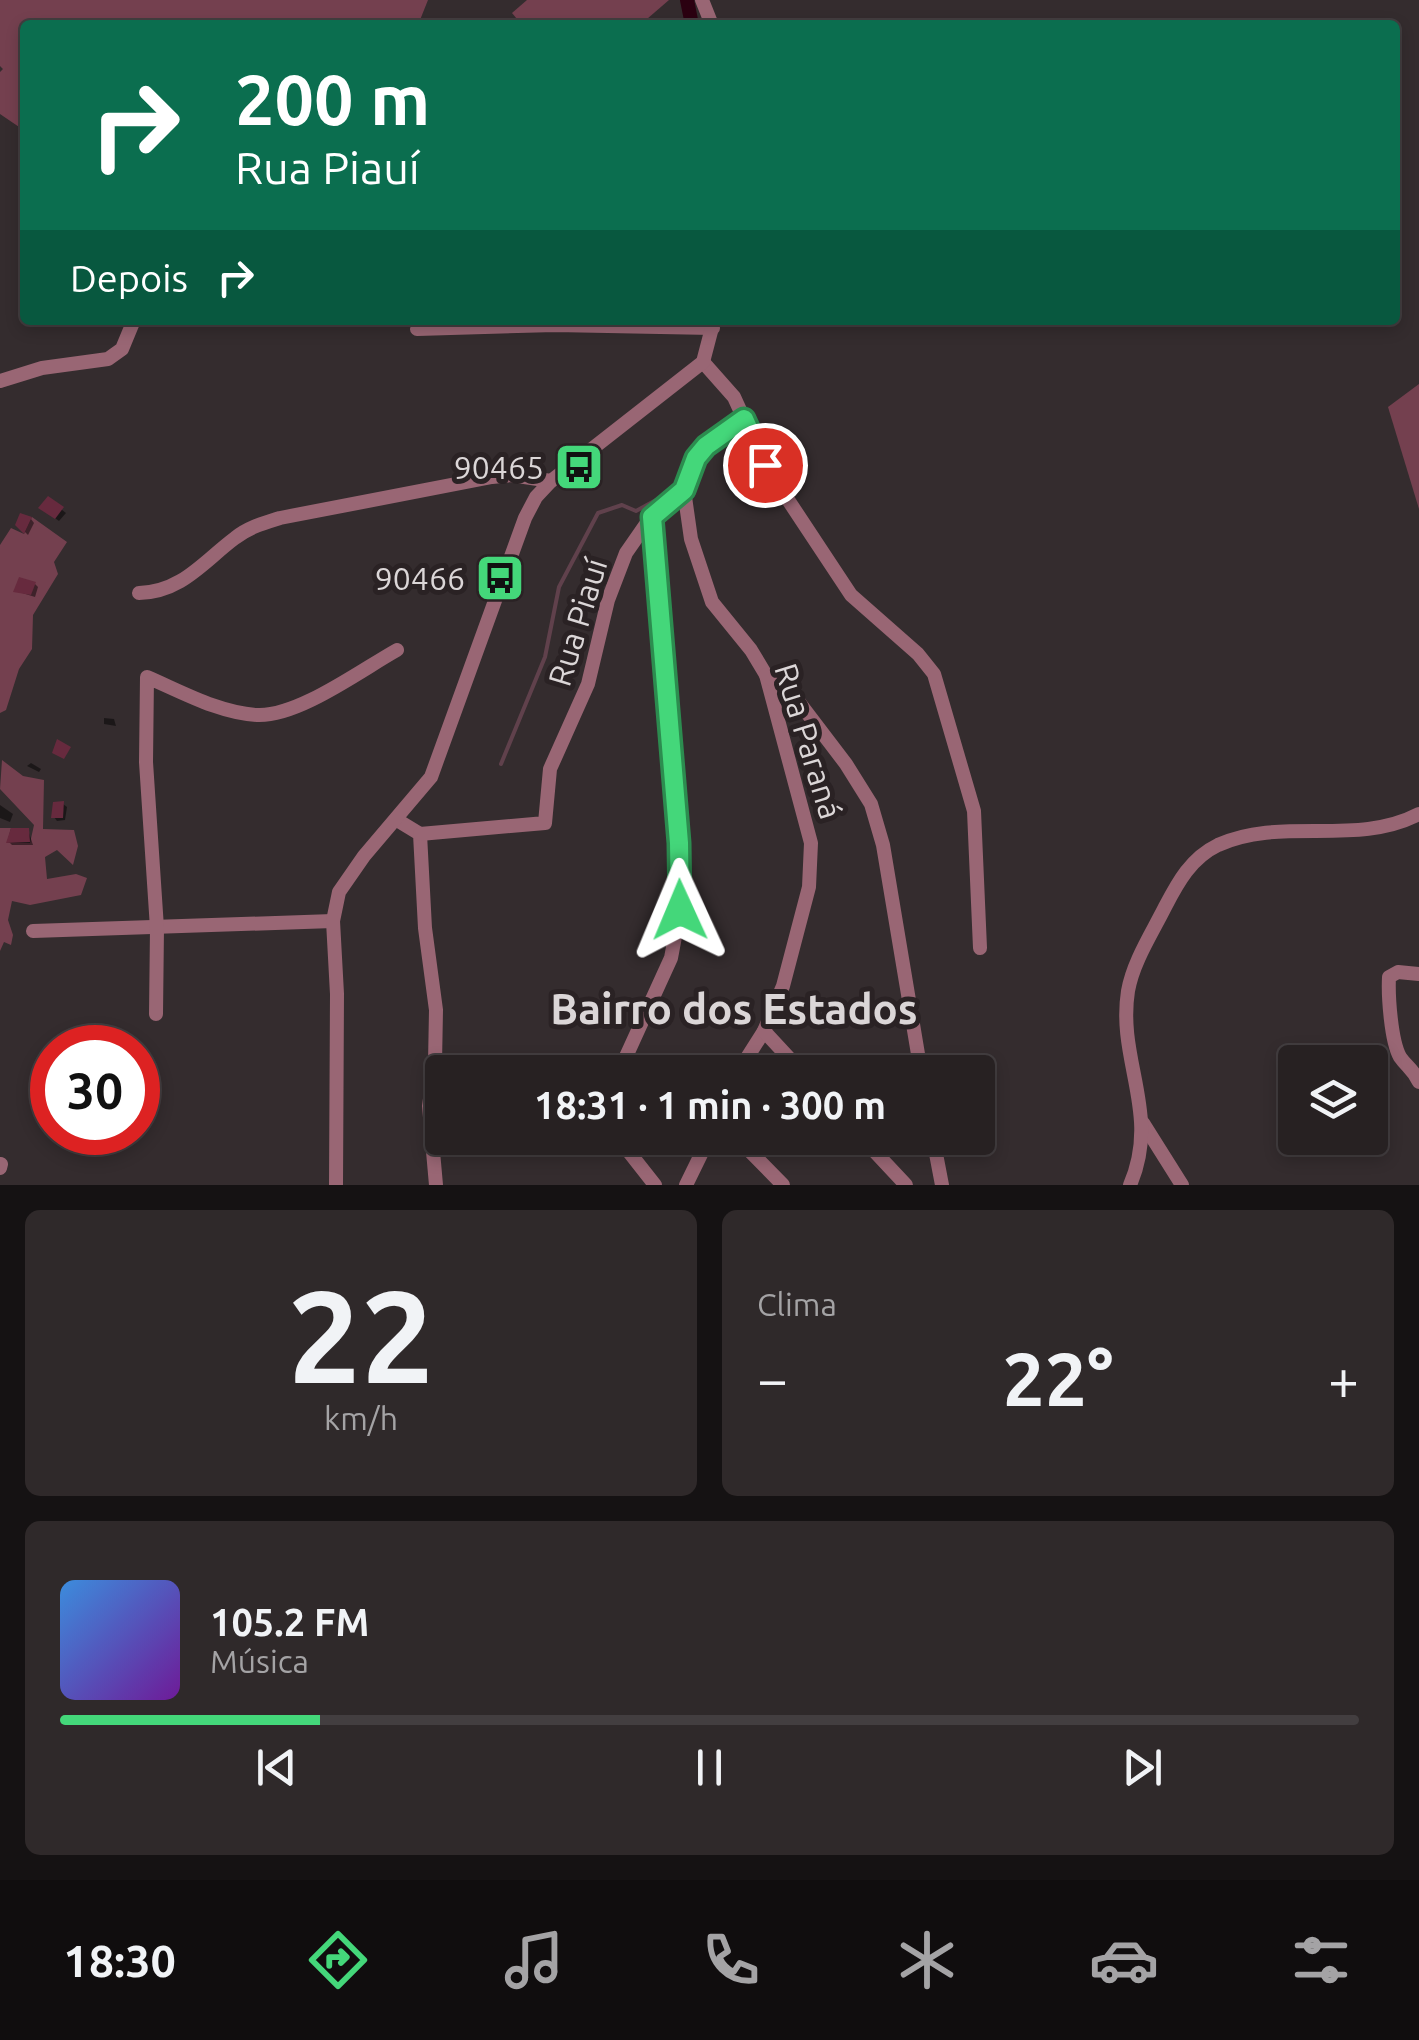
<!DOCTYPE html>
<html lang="pt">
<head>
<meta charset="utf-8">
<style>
  body { margin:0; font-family:Ubuntu,sans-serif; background:#2f292a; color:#f1f3f6; height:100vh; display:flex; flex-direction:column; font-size:38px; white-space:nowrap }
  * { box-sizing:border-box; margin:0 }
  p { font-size:32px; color:#a4a3a5 }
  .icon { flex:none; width:55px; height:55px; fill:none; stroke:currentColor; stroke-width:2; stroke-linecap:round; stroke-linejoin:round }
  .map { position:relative; height:1185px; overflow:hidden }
  .panel { display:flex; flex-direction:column; gap:25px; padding:25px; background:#151213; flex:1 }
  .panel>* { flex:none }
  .banner { position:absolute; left:20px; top:20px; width:1380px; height:305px; border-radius:10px; box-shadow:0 5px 15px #0003,0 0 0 2px #433e40; background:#0b6e4f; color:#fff; overflow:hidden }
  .buttons { position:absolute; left:1278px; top:1045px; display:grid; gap:20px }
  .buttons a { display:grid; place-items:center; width:110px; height:110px; border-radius:10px; background:#272122; box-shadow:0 5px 15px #0003,0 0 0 2px #433e40; font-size:50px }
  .speed { position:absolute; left:30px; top:1025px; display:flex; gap:20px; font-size:50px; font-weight:700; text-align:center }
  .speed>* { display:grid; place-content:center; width:130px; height:130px; border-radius:50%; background:#272122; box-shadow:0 5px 15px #0003,0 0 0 2px #433e40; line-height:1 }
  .speed .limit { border:15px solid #d22; background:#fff; color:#111 }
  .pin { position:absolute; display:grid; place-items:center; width:85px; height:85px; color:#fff; margin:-42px; border:5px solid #fff; border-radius:50%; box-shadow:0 2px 10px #0007 }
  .me { position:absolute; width:110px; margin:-55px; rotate:359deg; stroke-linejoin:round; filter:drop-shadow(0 0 8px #0008) }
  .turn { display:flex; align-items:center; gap:35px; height:210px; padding:0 50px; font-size:45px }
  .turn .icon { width:130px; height:130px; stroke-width:2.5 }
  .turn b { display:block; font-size:70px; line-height:85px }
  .then { display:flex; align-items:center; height:95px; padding:0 50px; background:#0003; gap:20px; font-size:38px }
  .big { font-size:75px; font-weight:600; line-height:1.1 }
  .panel .tile { flex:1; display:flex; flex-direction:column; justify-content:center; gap:15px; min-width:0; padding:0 35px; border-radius:15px; background:#2f292a }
  .panel .dial { align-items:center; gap:0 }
  .dial b { font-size:130px; line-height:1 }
  .song { display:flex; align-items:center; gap:30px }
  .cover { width:120px; height:120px; border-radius:15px; background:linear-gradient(135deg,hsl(210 70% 55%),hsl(280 70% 35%)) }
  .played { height:10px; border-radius:5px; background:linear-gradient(90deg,#44d77a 20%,#433e40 20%) }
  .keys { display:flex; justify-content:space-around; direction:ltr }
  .heat { display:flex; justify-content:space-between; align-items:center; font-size:55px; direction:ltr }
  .panel .tiles { flex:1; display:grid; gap:25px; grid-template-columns:1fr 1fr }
  .tile:last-child { grid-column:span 2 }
  .trip { position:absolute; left:425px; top:1055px; width:570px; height:100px; border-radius:10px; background:#272122; box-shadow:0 5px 15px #0003,0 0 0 2px #433e40; font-weight:600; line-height:100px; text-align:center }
  .dock { display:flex; height:160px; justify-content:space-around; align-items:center; background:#100d0e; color:#a4a3a5 }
  .dock .icon { width:70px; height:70px }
  .dock .on { color:#44d77a }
  .dock b { font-size:45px; color:#f1f3f6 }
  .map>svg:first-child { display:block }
  .green { fill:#74404f }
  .shadow { fill:#0007 }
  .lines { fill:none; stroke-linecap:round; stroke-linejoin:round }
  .stream { stroke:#60414c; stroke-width:4 }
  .canal { stroke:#2b0111; stroke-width:14 }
  .building { fill:#672a3e }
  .minor { stroke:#996674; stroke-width:14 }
  .route-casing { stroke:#2c8c4f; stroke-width:25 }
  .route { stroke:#44d77a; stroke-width:18 }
  .labels { text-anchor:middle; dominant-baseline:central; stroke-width:10; stroke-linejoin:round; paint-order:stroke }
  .poi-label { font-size:32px; fill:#dbd6d7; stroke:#2a2224; text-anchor:end }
  .street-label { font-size:32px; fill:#dbd6d7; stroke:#2a2224 }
  .district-label { font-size:42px; font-weight:bold; fill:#dbd6d7; stroke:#2a2224 }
</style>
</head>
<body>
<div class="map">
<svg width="1419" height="1185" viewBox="0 0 1419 1185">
  <rect width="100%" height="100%" fill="#342c2e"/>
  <g class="green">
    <path d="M0,0H428L418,25H25V131L0,114V72L3,69L0,66Z"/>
    <path d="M527,0H669L640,25H522L512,13Z"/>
    <path d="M1419,384V509L1388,407Z"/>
    <path d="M32,517L67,542L54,562L58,574L33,615L32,649L19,669L6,710L0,713V545L11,528L24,534Z"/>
    <path d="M2,760L23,776L44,780L43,829L74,830L78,846L73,865L57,850L45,857L47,879L76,874L87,878L81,895L30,905L12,901L8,920L13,935L11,945L4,942L0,951V828H11L7,843H30L34,825L0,789Z"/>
  </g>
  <g class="shadow">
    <path d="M48,499L66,513L59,521L45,511Z"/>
    <path d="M31,519L34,523L28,535L18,525Z"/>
    <path d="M35,584L38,587L35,597L16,591Z"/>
    <path d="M104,718L114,719L116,726L104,724Z"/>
    <path d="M31,763L41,769L39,772L27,766Z"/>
    <path d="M63,804L67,807L65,820L57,821L54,817Z"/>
    <path d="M0,805L13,814L10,822L0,818Z"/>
    <path d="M28,830L33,845H12L9,842Z"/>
  </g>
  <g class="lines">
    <path class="stream" d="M501,764L545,657L559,587L598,513L622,505L636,511L667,494L681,480"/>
    <path class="canal" d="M687,0L692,25"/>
  </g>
  <g class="building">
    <path d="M48,496L64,507L55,519L38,508Z"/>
    <path d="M20,513L32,517L24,534L15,525Z"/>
    <path d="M19,577L36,582L31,595L13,592Z"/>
    <path d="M57,739L71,747L64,759L52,753Z"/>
    <path d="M64,801L63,818H51L53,802Z"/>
    <path d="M11,828H29L30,842L6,843Z"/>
  </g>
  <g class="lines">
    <g class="minor">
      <path d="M702,0L712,25"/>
      <path d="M417,329L555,325L713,328"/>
      <path d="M703,362L734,397L765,465L851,595L918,654L934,674L974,811L980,948"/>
      <path d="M0,381L42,368L108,359L122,349L134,320"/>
      <path d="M684,490L691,539L712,602L751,650L766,675L811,843L809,887L783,986L764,1031L738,1072"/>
      <path d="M139,593C182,592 204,561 235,538C249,527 264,523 280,518L492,477L511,475L551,481"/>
      <path d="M766,675L795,697L846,764L871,804L883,845L921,1072"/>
      <path d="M397,820L420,834L425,928L436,1010L435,1063L429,1106L436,1185"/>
      <path d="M420,834L545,823L550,769L588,684L608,600L626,553L651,517L684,490L696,458L706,445L744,419"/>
      <path d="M33,931L333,921"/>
      <path d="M1419,974L1398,972L1389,977C1388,996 1391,1041 1400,1057C1407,1067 1413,1069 1419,1082"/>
      <path d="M156,1014L157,928L146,762L147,677C182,692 219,713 257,715C298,717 361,670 397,650"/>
      <path d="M764,1031L802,1072"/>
      <path d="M619,1072L671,958L680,910L679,843L651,517"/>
      <path d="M1143,1123L1182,1185"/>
      <path d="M618,1138L655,1185"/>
      <path d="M737,1138L783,1185"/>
      <path d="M862,1138L906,1185"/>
      <path d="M933,1138L942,1185"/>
      <path d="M0,1168L1,1164"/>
      <path d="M336,1185L337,994L333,921L339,892L364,856L431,777L525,518L536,497L551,481L703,362L714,320"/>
      <path d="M686,1185L709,1138"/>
      <path d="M1130,1185C1161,1113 1117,1061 1128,991C1133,962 1152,933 1165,907C1178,882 1191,858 1218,845C1282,816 1356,847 1419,814"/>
    </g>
  </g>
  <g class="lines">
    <g class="route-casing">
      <path id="route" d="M680,910L679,843L652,517L684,490L696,458L706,446L744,419L765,465"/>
    </g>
    <use href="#route" class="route"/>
  </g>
  <defs>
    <g id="bus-square" transform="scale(2.5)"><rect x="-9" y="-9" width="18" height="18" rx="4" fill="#44d77a" stroke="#2a2224"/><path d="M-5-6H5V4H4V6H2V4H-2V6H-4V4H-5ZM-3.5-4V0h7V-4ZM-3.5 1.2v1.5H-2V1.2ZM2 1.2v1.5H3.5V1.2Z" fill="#111"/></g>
  </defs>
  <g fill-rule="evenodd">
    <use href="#bus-square" x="579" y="467"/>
    <use href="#bus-square" x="500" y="578"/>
  </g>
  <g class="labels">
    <g class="poi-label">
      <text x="544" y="467">90465</text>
      <text x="465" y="578">90466</text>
    </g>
    <g class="street-label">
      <text transform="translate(577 622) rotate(-73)">Rua Piauí</text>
      <text transform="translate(809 741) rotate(73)">Rua Paraná</text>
    </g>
    <g class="district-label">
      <text x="734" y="1008">Bairro dos Estados</text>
    </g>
  </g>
</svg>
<div class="buttons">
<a><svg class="icon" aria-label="layers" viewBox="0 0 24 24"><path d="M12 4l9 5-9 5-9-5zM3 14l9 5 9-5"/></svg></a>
</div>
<div class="speed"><div class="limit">30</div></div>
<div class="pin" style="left:765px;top:465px;background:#d93025"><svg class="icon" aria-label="arrive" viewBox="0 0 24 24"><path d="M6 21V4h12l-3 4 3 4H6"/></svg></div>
<svg class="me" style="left:680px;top:910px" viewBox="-20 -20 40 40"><path d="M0-17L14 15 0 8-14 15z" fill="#44d77a" stroke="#fff" stroke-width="4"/></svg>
<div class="trip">18:31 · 1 min · 300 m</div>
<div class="banner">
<div class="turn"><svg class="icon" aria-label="right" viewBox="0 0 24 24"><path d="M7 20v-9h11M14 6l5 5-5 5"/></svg><div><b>200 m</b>Rua Piauí</div></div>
<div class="then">Depois<svg class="icon" aria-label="right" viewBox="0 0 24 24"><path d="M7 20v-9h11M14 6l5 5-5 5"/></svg></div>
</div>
</div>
<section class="panel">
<div class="tiles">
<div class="tile dial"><b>22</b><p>km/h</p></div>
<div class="tile"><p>Clima</p>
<div class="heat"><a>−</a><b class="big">22°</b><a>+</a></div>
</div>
<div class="tile">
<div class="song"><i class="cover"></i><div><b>105.2 FM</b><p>Música</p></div></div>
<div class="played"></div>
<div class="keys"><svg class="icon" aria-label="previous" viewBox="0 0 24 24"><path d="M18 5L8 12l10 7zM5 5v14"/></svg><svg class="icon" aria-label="pause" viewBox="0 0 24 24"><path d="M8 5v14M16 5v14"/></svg><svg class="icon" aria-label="next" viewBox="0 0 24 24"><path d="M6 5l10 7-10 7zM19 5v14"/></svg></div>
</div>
</div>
</section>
<nav class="dock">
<b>18:30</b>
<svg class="icon on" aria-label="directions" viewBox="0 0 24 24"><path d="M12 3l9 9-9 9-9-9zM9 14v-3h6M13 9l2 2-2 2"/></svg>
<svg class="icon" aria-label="music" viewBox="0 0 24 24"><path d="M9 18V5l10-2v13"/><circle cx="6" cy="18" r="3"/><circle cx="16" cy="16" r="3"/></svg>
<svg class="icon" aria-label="phone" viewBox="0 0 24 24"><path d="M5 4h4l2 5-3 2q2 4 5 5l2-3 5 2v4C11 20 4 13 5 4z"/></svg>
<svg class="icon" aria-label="climate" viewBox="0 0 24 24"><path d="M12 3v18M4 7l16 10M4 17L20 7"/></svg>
<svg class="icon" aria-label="car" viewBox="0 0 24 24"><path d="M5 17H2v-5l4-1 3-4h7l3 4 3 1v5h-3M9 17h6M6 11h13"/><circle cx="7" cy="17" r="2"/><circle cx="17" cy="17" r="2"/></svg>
<svg class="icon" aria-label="filters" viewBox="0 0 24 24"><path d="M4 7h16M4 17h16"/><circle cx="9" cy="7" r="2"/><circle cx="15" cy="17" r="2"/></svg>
</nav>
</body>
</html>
